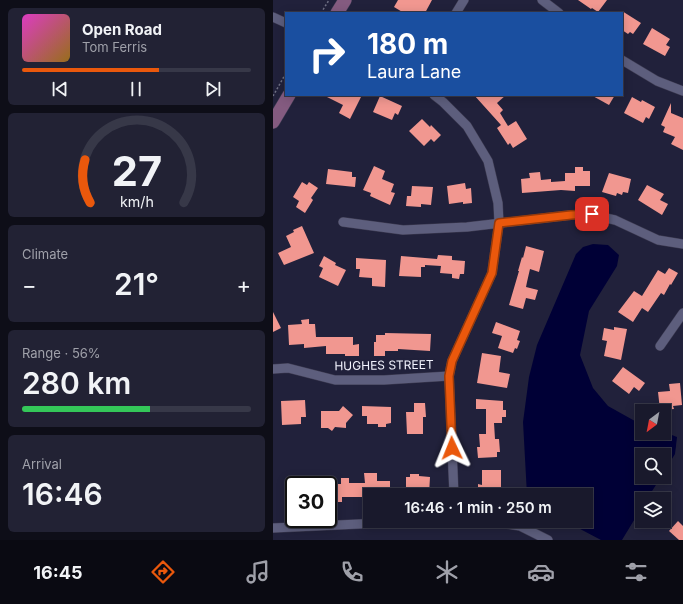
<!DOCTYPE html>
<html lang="en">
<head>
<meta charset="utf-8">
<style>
  body { margin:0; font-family:Inter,sans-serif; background:#222234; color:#f1f3f6; height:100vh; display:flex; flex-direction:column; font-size:15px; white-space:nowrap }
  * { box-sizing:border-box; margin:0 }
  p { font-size:13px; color:#9fa0a9 }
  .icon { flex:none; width:22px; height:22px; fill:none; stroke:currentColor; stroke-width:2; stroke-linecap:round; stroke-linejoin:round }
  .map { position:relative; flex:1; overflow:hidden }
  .drawer { display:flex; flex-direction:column; gap:8px; padding:8px; background:#0e0e18; width:273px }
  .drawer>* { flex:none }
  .guide { position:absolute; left:12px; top:12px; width:338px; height:84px; border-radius:0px; box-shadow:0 2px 10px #0003,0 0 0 1px #373848; background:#1a4fa0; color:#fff; overflow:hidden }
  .needle { width:26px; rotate:212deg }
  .controls { position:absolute; left:362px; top:404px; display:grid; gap:8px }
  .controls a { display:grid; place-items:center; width:36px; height:36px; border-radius:0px; background:#19192c; box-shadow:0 2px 10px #0003,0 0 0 1px #373848; font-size:20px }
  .speed { position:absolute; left:12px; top:476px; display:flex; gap:8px; font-size:20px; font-weight:700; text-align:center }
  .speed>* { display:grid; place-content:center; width:52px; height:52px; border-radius:50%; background:#19192c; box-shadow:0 2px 10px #0003,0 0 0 1px #373848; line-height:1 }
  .speed .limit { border:2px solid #111; border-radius:6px; background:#fff; color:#111 }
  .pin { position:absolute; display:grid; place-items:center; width:34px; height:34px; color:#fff; margin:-17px; border-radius:8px; box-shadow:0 2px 6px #0006 }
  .me { position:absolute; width:44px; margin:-22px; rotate:358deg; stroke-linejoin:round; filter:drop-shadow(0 0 3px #0008) }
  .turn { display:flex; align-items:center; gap:14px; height:84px; padding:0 16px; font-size:18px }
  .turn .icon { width:52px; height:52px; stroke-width:2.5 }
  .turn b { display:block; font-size:28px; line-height:34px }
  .big { font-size:30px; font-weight:600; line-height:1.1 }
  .drawer .tile { flex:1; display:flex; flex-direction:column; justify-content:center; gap:6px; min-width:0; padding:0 14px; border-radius:6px; background:#222234 }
  .drawer .dial { align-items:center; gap:0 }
  .dial svg { height:104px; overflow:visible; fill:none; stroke:#373848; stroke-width:7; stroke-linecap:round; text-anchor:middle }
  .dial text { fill:#f1f3f6; stroke:none }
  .song { display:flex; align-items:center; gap:12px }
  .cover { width:48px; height:48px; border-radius:6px; background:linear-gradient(135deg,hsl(310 70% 55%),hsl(40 70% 35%)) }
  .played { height:4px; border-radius:2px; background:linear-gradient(90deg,#ea580c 60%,#373848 60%) }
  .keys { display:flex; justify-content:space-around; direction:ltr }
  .heat { display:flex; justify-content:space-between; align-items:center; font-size:22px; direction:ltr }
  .charge { height:6px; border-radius:3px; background:linear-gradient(90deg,#34c759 56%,#373848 0) }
  .trip { position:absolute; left:90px; top:488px; width:230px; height:40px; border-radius:0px; background:#19192c; box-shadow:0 2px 10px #0003,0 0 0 1px #373848; font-weight:600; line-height:40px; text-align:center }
  .tab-bar { display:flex; height:64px; justify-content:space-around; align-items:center; background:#0a0a12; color:#9fa0a9 }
  .tab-bar .icon { width:28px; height:28px }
  .tab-bar .current { color:#ea580c }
  .tab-bar b { font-size:18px; color:#f1f3f6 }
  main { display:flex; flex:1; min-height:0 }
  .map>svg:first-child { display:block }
  .water { fill:#000036 }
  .building { fill:#f19790 }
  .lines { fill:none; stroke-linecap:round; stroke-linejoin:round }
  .street-casing { stroke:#3e3c52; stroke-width:10 }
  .secondary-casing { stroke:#3e3c52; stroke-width:14 }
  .path { stroke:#707185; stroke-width:1.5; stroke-dasharray:2 2; stroke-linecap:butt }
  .street { stroke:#5d5e7d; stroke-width:9 }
  .secondary { stroke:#845b80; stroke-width:13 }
  .route-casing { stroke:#983908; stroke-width:10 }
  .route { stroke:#ea580c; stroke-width:7 }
  .labels { text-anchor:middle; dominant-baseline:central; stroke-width:4; stroke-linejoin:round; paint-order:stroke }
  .street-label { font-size:12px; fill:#f1f2fd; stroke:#21213b }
</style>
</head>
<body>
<main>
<section class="drawer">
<div class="tile">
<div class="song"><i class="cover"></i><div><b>Open Road</b><p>Tom Ferris</p></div></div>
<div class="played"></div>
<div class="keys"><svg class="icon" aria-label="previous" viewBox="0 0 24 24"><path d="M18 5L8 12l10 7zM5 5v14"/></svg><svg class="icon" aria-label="pause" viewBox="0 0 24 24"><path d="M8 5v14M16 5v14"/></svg><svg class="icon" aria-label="next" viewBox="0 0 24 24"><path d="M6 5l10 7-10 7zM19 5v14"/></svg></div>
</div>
<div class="tile dial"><svg viewBox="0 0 100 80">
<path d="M14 69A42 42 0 1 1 86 69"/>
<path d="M14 69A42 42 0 0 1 10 36" stroke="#ea580c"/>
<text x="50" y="56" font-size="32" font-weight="700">27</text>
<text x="50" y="72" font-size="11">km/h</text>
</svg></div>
<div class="tile"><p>Climate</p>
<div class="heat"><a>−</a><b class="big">21°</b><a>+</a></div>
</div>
<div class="tile"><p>Range · 56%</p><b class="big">280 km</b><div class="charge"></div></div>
<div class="tile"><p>Arrival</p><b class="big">16:46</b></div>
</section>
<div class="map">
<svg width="410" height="540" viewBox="0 0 410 540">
  <rect width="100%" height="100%" fill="#21213b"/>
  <path class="water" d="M320,244L335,245L346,255L344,266L316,311L307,355L320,388L335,406L369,425V433L391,432L404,437L402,454L391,472V455H369V477H388L374,499H369V507L349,540H328L292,521H313V495H254L250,422L256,377L264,345L303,254L310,247Z"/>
  <g class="building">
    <path d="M125,0H159L152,13H131L121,7Z"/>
    <path d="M305,0H334L325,12L319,8L318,9Z"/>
    <path d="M349,11L368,23L360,34L357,32L355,34L349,30Z"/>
    <path d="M379,28L397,39L393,45L397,47L392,56L370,44Z"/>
    <path d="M50,95H89L77,119L66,113L70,105Z"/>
    <path d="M201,95H233L224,103L230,110L227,113L235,126L243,121L254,139L240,148L237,143L235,145L224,128L228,125Z"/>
    <path d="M318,95H342L336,105Z"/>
    <path d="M107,96L129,106L125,115L122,113L119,120L100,112Z"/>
    <path d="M359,97L368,102L369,100L382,107L376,119L373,117L370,123L351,113Z"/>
    <path d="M398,103V113L410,118V150L398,144L402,137L390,132L392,127L388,125Z"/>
    <path d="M149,119L157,127L158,125L168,135L161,142L158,139L151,146L136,131Z"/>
    <path d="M101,166L112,171L109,179L121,184L118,192L122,193L117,205L97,196L98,193L90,190Z"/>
    <path d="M302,167H310V171H317V186H302V191L288,190L249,193L248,179L257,178L256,173L267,172L268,180L278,179V182L292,181V173H302Z"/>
    <path d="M55,169L79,172V177H83L82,187L53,184Z"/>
    <path d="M336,173L358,179L355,193L350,192L349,195L344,193L343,196L329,192Z"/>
    <path d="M29,182L34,185L36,182L45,188L38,198L40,200L32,213L23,207L26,201L20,197Z"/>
    <path d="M192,183L193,189L198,188L199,203L190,204V202L176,204L174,186Z"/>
    <path d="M374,185L391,194L387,200L395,204L389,215L365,200Z"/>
    <path d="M139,186L160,187L158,205L148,204V207L133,206L134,196H138Z"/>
    <path d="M29,226L41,253L11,265L5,253L18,247L13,236L21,232L20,230Z"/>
    <path d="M253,246L271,251L266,272L257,269L254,282L253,287L265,290L262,300L253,298L250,309L236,305L246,271H245L249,257L250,258Z"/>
    <path d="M165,255L179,256V260L192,261L191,274H187L186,279L179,278V274L167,273L168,266L152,265V267H148V277L126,276L128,256L164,259Z"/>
    <path d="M51,256L63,263L62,265L73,270L65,286L46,277L50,268L46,266Z"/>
    <path d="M83,258L113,260L112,287L99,286V278L86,277L87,269H83Z"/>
    <path d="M396,268L405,273L398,285L397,284L391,295L388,293L375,312L369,308L360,322L345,312L361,291L369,296L385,270L392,274Z"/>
    <path d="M0,312L8,328L0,332Z"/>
    <path d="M36,319V324H42L43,337H80V345L86,344V356H72V354H53V346L31,348V344L16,345L15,325L29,324L28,320Z"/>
    <path d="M223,322L247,331L244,340L247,341L244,349L242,348L240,353L225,348L229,336L219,333Z"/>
    <path d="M341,327L354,329L348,360L331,356L334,341L329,340L331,328L341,330Z"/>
    <path d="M112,333L158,334L157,351L125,349V351H112V356H101V342H103V335H112Z"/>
    <path d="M209,353L228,356L226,372L237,374L234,388L204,383Z"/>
    <path d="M350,367L372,383L366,391L361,387L356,394L339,381Z"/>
    <path d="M407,383L409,405L400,406L401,409L387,410L385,392L397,391L396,384Z"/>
    <path d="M203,399L230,401V410H233V417H229V423H221L222,439H226L227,452H224V457L205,458L204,447H207L206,434H213V409H203Z"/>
    <path d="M32,400L33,417H28V424L9,425L8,401Z"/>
    <path d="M141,403H152L153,417H150V434H134L133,412H141Z"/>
    <path d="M70,406L80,415L73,423V428L62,427L59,431L55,428H48V411H66Z"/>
    <path d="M89,406L118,407V423L113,424V427H105V424H94V416H89Z"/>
    <path d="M209,470H228V495H205V484L209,485Z"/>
    <path d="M91,473H104V481H117V488H122V495H97V497H69V502H55V492H57V484H68V478H76V483H92Z"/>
    <path d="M137,474H146V476L157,477L156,495H146V492H133V477H137Z"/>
    <path d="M15,478H21V503H14Z"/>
    <path d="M405,521L410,526V540H406L396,531Z"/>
  </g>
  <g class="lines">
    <g class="street-casing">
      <g id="street">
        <path d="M269,0L286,13"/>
        <path d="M183,13L191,0"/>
        <path d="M0,17L13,23"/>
        <path d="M349,60L384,81L410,91"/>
        <path d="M161,95L170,102L194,126L215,161L225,203L226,223L219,273L179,361L176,376L181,495"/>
        <path d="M70,222L130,230L194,227L298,215H319L342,220L385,240L410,244"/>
        <path d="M387,346L410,313"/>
        <path d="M0,369L15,368L62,380H111L176,376"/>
        <path d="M215,521L247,526L275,540"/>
        <path d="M0,528L151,521"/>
      </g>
    </g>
    <g class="secondary-casing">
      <g id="secondary">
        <path d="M64,13L72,0"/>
        <path d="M0,122L16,95"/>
      </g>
    </g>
    <g class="path">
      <path d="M48,13L56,0"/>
      <path d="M0,96L13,73"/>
    </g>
    <use href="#street" class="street"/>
    <use href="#secondary" class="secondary"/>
  </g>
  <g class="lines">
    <g class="route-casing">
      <path id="route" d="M179,448L176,376L179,361L219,273L226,223L298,215L319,214"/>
    </g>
    <use href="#route" class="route"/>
  </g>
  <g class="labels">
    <g class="street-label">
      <text transform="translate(111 365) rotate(-1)">HUGHES STREET</text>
    </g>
  </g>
</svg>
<div class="controls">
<a><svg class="needle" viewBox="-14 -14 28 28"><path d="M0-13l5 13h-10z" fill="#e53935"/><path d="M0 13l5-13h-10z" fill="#9fa0a9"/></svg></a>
<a><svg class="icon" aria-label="search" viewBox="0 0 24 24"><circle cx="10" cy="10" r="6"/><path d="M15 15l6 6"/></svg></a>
<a><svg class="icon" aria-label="layers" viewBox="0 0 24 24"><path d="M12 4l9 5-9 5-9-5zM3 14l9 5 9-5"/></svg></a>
</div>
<div class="speed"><div class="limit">30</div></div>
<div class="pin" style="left:319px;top:214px;background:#d93025"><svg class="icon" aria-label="arrive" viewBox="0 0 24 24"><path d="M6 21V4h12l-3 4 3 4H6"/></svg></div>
<svg class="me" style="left:179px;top:448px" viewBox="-20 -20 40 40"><path d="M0-17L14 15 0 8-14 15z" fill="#ea580c" stroke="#fff" stroke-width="4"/></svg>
<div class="trip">16:46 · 1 min · 250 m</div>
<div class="guide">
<div class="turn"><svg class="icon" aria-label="right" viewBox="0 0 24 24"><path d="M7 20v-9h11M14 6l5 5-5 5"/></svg><div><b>180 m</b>Laura Lane</div></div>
</div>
</div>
</main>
<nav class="tab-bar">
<b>16:45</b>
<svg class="icon current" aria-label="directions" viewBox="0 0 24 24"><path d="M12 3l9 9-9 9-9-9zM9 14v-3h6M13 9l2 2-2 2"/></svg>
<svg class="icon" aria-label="music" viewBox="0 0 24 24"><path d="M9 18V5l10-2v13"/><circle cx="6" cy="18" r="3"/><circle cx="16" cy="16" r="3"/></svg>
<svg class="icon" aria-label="phone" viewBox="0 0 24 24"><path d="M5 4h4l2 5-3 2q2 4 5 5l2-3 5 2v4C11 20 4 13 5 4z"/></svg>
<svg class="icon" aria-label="climate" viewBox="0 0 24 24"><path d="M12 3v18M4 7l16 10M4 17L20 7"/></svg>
<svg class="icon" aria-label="car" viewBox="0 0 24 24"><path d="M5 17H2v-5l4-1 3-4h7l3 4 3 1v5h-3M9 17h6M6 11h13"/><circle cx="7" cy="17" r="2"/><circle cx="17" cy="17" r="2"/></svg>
<svg class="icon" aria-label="filters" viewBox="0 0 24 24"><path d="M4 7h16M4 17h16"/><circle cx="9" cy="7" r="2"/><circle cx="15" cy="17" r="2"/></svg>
</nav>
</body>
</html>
